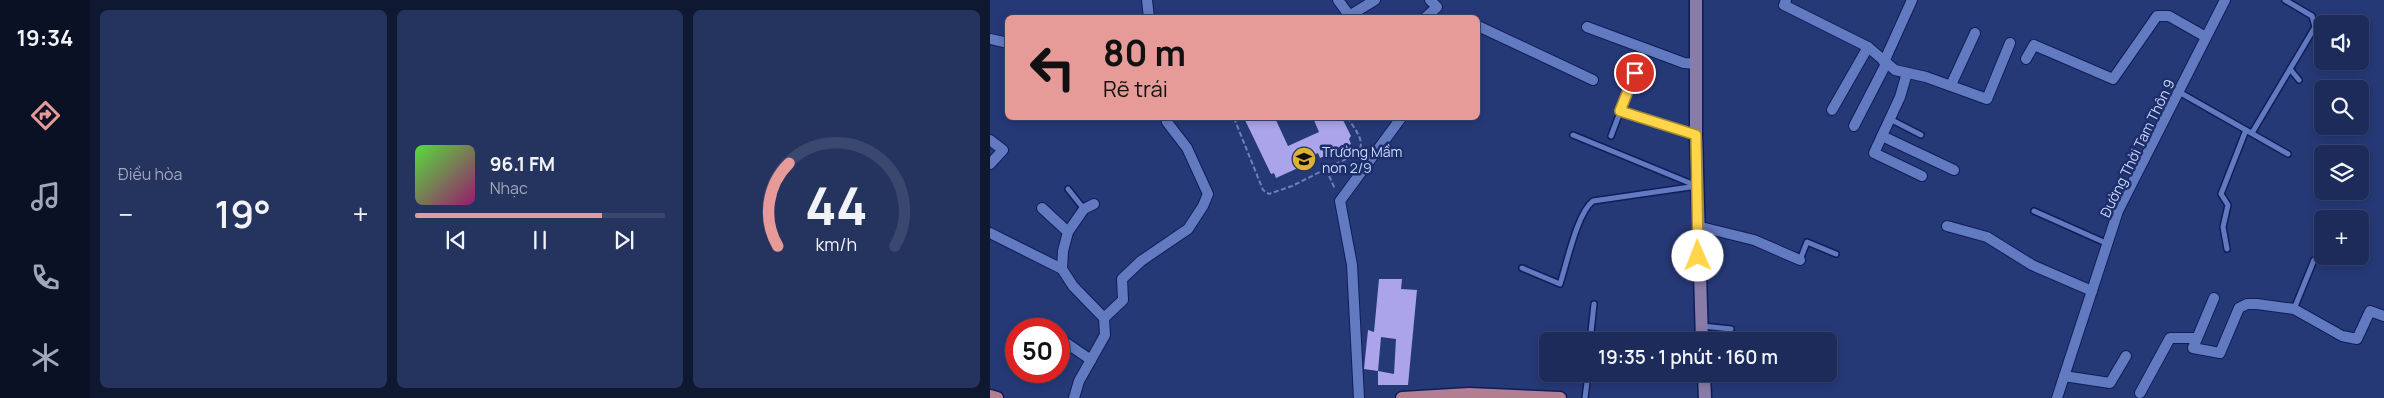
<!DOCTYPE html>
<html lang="vi">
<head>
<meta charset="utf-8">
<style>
  body { margin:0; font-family:Manrope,sans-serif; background:#25335f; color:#f1f3f6; height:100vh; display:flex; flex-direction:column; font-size:19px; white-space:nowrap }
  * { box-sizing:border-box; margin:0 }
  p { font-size:16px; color:#a0a7ba }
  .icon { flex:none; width:28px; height:28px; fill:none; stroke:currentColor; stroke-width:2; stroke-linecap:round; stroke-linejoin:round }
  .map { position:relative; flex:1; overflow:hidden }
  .panel { display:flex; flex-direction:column; gap:10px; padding:10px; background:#0f1831; width:900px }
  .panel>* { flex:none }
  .hud { position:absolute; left:15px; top:15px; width:475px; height:105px; border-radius:8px; box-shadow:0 2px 8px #0003,0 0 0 1px #3a476f; background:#e69b98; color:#111; overflow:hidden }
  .buttons { position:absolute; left:1324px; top:15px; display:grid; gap:10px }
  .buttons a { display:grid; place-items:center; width:55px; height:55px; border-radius:8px; background:#1c2b59; box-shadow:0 2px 8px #0003,0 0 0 1px #3a476f; font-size:25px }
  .speed { position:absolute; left:15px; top:318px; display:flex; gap:10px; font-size:25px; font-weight:700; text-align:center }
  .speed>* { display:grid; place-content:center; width:65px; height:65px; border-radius:50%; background:#1c2b59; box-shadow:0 2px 8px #0003,0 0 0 1px #3a476f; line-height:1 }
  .speed .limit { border:8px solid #d22; background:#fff; color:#111 }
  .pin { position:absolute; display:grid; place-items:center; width:42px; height:42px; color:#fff; margin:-21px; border:2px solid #fff; border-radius:50%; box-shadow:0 1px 5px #0007 }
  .me { position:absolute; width:55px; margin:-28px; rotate:359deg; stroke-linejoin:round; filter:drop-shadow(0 0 4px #0008) }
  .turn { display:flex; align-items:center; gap:18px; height:105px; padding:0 15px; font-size:22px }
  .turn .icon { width:65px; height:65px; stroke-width:2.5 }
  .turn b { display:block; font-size:35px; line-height:42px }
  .big { font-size:38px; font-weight:600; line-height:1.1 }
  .panel .tile { flex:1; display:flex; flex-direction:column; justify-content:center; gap:8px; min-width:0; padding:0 18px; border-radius:8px; background:#25335f }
  .panel .dial { align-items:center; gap:0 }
  .dial svg { height:130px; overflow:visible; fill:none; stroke:#3a476f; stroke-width:7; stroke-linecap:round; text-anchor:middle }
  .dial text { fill:#f1f3f6; stroke:none }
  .song { display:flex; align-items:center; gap:15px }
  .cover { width:60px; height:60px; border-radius:8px; background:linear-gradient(135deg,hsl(110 70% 55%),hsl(320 70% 35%)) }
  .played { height:5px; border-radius:2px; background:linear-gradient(90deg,#e69b98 75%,#3a476f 75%) }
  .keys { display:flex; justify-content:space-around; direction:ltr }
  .heat { display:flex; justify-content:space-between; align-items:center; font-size:28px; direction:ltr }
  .panel .tiles { flex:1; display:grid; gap:10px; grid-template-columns:repeat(3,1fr) }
  .trip { position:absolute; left:549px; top:332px; width:298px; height:50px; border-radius:8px; background:#1c2b59; box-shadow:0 2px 8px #0003,0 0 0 1px #3a476f; font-weight:600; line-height:50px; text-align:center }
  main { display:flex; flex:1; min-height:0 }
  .dock { display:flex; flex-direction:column; width:90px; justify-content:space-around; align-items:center; background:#0b1124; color:#a0a7ba }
  .dock .icon { width:35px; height:35px }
  .dock .selected { color:#e69b98 }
  .dock b { font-size:22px; color:#f1f3f6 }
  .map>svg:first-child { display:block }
  .building { fill:#aba4ea; fill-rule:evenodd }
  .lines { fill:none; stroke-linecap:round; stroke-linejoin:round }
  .service-casing { stroke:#101d59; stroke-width:8 }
  .minor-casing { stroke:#101d59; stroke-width:12 }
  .secondary-casing { stroke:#101d59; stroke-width:15 }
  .primary-casing { stroke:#101d59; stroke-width:15 }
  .path { stroke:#6f80b3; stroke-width:2; stroke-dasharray:5 2.5; stroke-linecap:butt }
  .service { stroke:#627abf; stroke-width:5 }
  .minor { stroke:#627abf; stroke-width:10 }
  .secondary { stroke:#8a7ca8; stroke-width:12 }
  .primary { stroke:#b27e92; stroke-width:12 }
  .route-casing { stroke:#a68a30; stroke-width:12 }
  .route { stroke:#ffd54a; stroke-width:9 }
  .labels { text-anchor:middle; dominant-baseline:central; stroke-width:5; stroke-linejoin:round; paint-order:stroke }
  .street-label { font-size:14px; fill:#c9d8fd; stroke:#1d2e6b }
  .poi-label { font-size:14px; fill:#c9d8fd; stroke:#1d2e6b; text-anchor:start }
</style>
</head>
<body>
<main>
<nav class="dock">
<b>19:34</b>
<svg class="icon selected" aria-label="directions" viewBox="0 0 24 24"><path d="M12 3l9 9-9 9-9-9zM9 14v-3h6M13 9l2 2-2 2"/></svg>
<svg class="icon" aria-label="music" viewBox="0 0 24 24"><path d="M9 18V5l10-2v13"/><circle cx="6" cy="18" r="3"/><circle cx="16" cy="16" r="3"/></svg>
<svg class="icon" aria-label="phone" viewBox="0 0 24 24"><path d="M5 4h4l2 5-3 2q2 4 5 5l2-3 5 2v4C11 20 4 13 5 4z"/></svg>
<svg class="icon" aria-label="climate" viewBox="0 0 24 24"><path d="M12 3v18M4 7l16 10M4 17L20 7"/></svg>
</nav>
<section class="panel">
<div class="tiles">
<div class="tile"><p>Điều hòa</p>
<div class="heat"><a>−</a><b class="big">19°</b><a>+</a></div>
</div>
<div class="tile">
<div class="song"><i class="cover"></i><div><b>96.1 FM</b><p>Nhạc</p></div></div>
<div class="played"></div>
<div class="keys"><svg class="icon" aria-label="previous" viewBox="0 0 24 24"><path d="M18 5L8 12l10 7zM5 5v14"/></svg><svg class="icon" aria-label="pause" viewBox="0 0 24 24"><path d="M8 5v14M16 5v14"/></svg><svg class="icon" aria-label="next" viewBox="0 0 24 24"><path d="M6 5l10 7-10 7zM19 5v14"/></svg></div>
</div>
<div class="tile dial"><svg viewBox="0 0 100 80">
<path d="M14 69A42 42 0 1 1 86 69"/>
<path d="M14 69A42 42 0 0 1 21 18" stroke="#e69b98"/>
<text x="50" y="56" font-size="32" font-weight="700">44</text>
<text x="50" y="72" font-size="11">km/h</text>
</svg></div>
</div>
</section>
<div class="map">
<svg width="1394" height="398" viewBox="0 0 1394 398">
  <rect width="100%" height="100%" fill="#263977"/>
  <g class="building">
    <path d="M254,118H285L298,146L329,132L323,118H352L361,136L359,139L361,144L330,158L328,153L306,163L308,168L286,178L284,173L281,174Z"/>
    <path d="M389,279H412L411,289L427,290L418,385H388V371L374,369L378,330L384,332ZM391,337L406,339L404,374L388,371Z"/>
  </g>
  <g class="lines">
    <g class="service-casing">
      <g id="service">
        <path d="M1295,0L1322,16L1325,27L1300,69L1309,80"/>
        <path d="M1189,92L1298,154"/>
        <path d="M630,111L705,135"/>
        <path d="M900,119L931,135"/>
        <path d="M1262,133L1300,69"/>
        <path d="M583,135L707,186"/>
        <path d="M621,136L645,73"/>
        <path d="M78,189L94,209"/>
        <path d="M1044,211L1118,244"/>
        <path d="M1237,249L1233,227L1238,205L1231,194L1256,130"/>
        <path d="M810,260L817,242L846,254"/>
        <path d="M532,268L570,284C577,263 587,213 603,201L707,186"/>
        <path d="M1304,309L1324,260"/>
        <path d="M712,326L741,329"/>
        <path d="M600,341L604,304"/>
        <path d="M595,398L598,374"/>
      </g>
    </g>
    <g class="minor-casing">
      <g id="minor">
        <path d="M157,0L159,18"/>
        <path d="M348,0L361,18"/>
        <path d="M796,0L794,5L878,47L905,70L936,77L997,99L1020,43"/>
        <path d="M359,16L385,0"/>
        <path d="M435,18L447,7L440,0"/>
        <path d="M488,26L603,80"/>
        <path d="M597,27L694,63L707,64"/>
        <path d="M0,39L18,43"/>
        <path d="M1036,59L1044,45L1123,79L1167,16H1179L1216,37"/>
        <path d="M894,62L922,0"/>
        <path d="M917,73L910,97L884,153L932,176"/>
        <path d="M961,85L985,33"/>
        <path d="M842,110L878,47"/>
        <path d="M864,126L896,64"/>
        <path d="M892,136L964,170"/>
        <path d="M0,140L13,150L0,164"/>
        <path d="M52,208L78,232L73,251L72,269L83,286L114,318L115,335L89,381L84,398"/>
        <path d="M707,226L764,240L810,260"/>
        <path d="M957,226L997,237L1042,265L1102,291"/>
        <path d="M78,232L94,209L104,204"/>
        <path d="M0,233L72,269"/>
        <path d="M1224,298L1203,348L1230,353L1249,308L1257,304H1267L1304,309L1352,336L1367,339L1380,311L1394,316"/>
        <path d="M114,318L133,300L132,279L151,261L198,229L213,206L218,194L197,148L177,122L176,118"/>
        <path d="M69,338L101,360"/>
        <path d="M1074,376L1120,383L1136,356"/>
        <path d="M1150,393L1180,338H1207"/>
        <path d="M369,398L362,265L350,201L411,118"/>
        <path d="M1067,398L1128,211L1235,0"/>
      </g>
    </g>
    <g class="secondary-casing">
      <g id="secondary">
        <path d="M706,0V135L712,341"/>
        <path d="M714,374L715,398"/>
      </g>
    </g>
    <g class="primary-casing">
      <g id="primary">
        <path d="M0,396L7,398"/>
        <path d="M412,398L479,394L570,398"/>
      </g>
    </g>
    <g class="path">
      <path d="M244,118L273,190L279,194L302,186L366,154C378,143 365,130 358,118"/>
      <path d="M336,169L345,189"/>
    </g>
    <use href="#service" class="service"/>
    <use href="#minor" class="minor"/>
    <use href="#secondary" class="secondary"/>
    <use href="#primary" class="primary"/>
  </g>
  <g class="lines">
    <g class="route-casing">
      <path id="route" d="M645,73L630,111L706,135L708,256"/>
    </g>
    <use href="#route" class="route"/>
  </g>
  <defs>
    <g id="school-disc" transform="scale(1.25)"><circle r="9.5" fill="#ddb133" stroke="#1d2e6b"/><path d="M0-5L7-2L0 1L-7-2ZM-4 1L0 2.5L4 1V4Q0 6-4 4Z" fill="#111"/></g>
  </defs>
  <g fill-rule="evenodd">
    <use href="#school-disc" x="314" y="159"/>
  </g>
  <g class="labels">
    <g class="street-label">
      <text transform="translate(1147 148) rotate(-64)">Đường Thời Tam Thôn 9</text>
    </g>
    <g class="poi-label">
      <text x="332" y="151">Trường Mầm<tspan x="332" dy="16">non 2/9</tspan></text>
    </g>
  </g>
</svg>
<div class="buttons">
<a><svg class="icon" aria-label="sound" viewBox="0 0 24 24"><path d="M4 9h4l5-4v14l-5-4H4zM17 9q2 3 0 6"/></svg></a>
<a><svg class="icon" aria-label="search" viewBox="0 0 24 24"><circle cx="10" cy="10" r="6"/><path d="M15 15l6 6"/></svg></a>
<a><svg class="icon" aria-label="layers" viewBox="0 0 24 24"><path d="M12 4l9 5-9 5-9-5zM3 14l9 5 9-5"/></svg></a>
<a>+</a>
</div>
<div class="speed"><div class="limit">50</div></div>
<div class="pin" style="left:645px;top:73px;background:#d93025"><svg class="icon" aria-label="arrive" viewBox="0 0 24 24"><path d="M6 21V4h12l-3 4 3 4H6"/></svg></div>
<svg class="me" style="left:708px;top:256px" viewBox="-20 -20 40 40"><circle r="19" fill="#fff"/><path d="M0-13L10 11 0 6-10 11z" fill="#ffd54a"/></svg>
<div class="trip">19:35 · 1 phút · 160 m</div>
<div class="hud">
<div class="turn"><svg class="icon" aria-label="left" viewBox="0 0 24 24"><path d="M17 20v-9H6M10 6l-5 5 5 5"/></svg><div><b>80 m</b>Rẽ trái</div></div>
</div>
</div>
</main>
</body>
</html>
